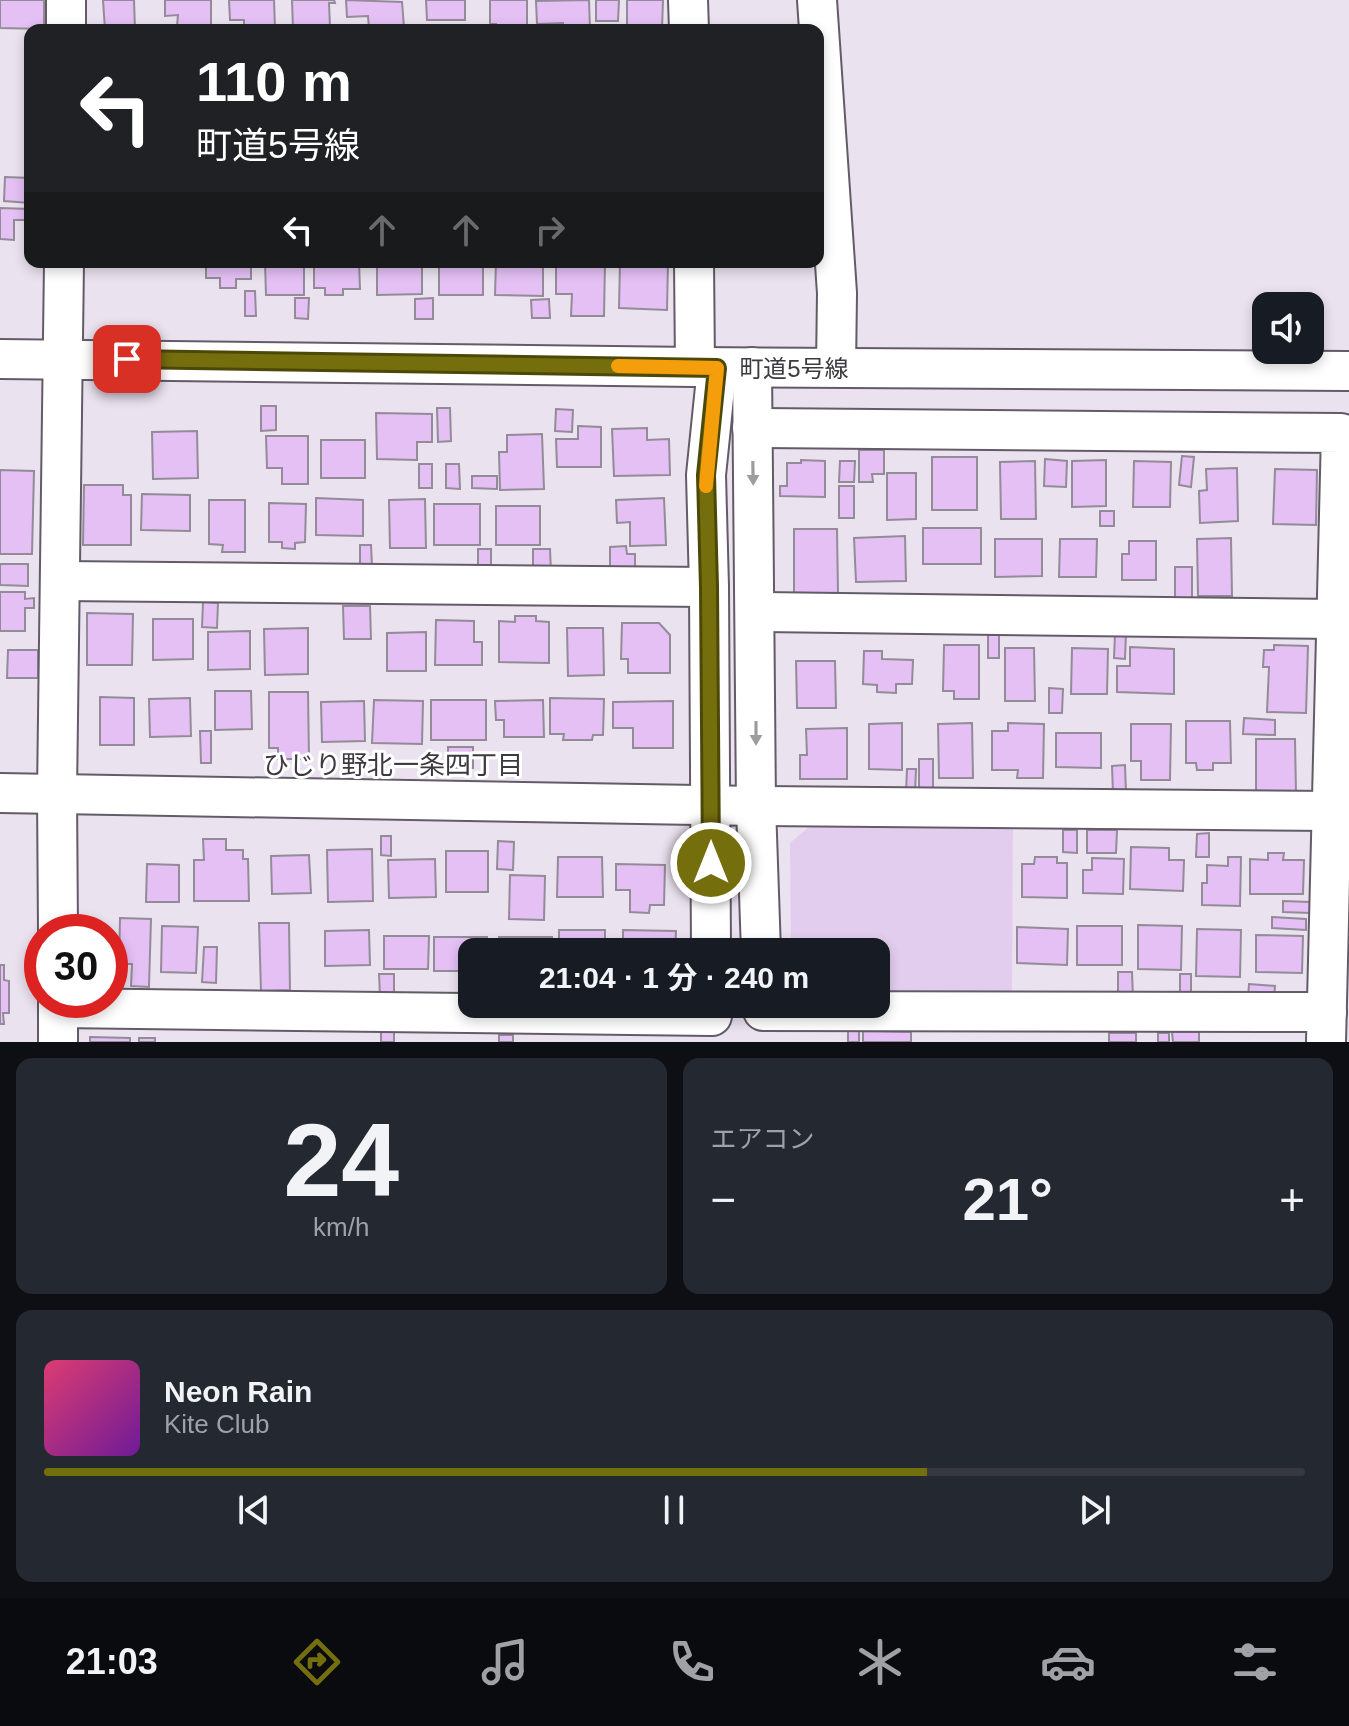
<!DOCTYPE html>
<html lang="ja">
<head>
<meta charset="utf-8">
<style>
  body { margin:0; font-family:Arial,"Noto Sans JP",sans-serif; background:#242831; color:#f1f3f6; height:100vh; display:flex; flex-direction:column; font-size:30px; white-space:nowrap }
  * { box-sizing:border-box; margin:0 }
  p { font-size:26px; color:#9ea1a6 }
  .icon { flex:none; width:44px; height:44px; fill:none; stroke:currentColor; stroke-width:2; stroke-linecap:round; stroke-linejoin:round }
  .map { position:relative; height:1042px; overflow:hidden }
  .panel { display:flex; flex-direction:column; gap:16px; padding:16px; background:#0d0f14; flex:1 }
  .panel>* { flex:none }
  .guide { position:absolute; left:24px; top:24px; width:800px; height:244px; border-radius:16px; box-shadow:0 4px 12px #0003; background:#202124; color:#fff; overflow:hidden }
  .controls { position:absolute; left:1252px; top:292px; display:grid; gap:16px }
  .controls a { display:grid; place-items:center; width:72px; height:72px; border-radius:16px; background:#171b24; box-shadow:0 4px 12px #0003; font-size:40px }
  .speed { position:absolute; left:24px; top:914px; display:flex; gap:16px; font-size:40px; font-weight:700; text-align:center }
  .speed>* { display:grid; place-content:center; width:104px; height:104px; border-radius:50%; background:#171b24; box-shadow:0 4px 12px #0003; line-height:1 }
  .speed .limit { border:12px solid #d22; background:#fff; color:#111 }
  .pin { position:absolute; display:grid; place-items:center; width:68px; height:68px; color:#fff; margin:-34px; border-radius:16px; box-shadow:0 4px 12px #0006 }
  .me { position:absolute; width:88px; margin:-44px; rotate:0deg; stroke-linejoin:round; filter:drop-shadow(0 0 6px #0008) }
  .turn { display:flex; align-items:center; gap:28px; height:168px; padding:0 40px; font-size:36px }
  .turn .icon { width:104px; height:104px; stroke-width:2.5 }
  .turn b { display:block; font-size:56px; line-height:68px }
  .lanes { display:flex; align-items:center; height:76px; padding:0 40px; background:#0003; justify-content:center; gap:40px; direction:ltr }
  .lanes .off { opacity:.35 }
  .big { font-size:60px; font-weight:700; line-height:1.1 }
  .panel .widget { flex:1; display:flex; flex-direction:column; justify-content:center; gap:12px; min-width:0; padding:0 28px; border-radius:16px; background:#242831 }
  .panel .dial { align-items:center; gap:0 }
  .dial b { font-size:104px; line-height:1 }
  .song { display:flex; align-items:center; gap:24px }
  .cover { width:96px; height:96px; border-radius:12px; background:linear-gradient(135deg,hsl(340 70% 55%),hsl(280 70% 35%)) }
  .played { height:8px; border-radius:4px; background:linear-gradient(90deg,#756e0d 70%,#363941 70%) }
  .keys { display:flex; justify-content:space-around; direction:ltr }
  .heat { display:flex; justify-content:space-between; align-items:center; font-size:44px; direction:ltr }
  .panel .tiles { flex:1; display:grid; gap:16px; grid-template-columns:1fr 1fr }
  .widget:last-child { grid-column:span 2 }
  .trip { position:absolute; left:458px; top:938px; width:432px; height:80px; border-radius:16px; background:#171b24; box-shadow:0 4px 12px #0003; font-weight:700; line-height:80px; text-align:center }
  .tab-bar { display:flex; height:128px; justify-content:space-around; align-items:center; background:#090b0e; color:#9ea1a6 }
  .tab-bar .icon { width:56px; height:56px }
  .tab-bar .active { color:#756e0d }
  .tab-bar b { font-size:36px; color:#f1f3f6 }
  .map>svg:first-child { display:block }
  .green { fill:#e3cdee }
  .building { fill:#e4c0f5; stroke:#938b97; stroke-width:2 }
  .lines { fill:none; stroke-linecap:round; stroke-linejoin:round }
  .minor-casing { stroke:#635b67; stroke-width:42 }
  .minor { stroke:#fff; stroke-width:38 }
  .oneway { fill:#9e9c9f }
  .route-casing { stroke:#4c4808; stroke-width:20 }
  .route { stroke:#756e0d; stroke-width:14 }
  .slow { stroke:#f59e0b; stroke-width:14 }
  .labels { text-anchor:middle; dominant-baseline:central; stroke-width:6; stroke-linejoin:round; paint-order:stroke }
  .street-label { font-size:24px; fill:#3d3a3f; stroke:#fff }
  .neighbourhood-label { font-size:26px; fill:#3d3a3f; stroke:#fff }
</style>
</head>
<body>
<div class="map">
<svg width="1349" height="1042" viewBox="0 0 1349 1042">
  <rect width="100%" height="100%" fill="#ebe2ef"/>
  <path class="green" d="M809,827L1013,828L1012,995L876,993V952H791L790,843Z"/>
  <g class="building">
    <path d="M0,0H44V29L0,28Z"/>
    <path d="M103,0H134L135,30H105Z"/>
    <path d="M165,0H211V27L177,26L178,15L165,16Z"/>
    <path d="M229,0H274L275,28L244,30V20H230Z"/>
    <path d="M292,0H334L335,3H329L330,27L293,29Z"/>
    <path d="M346,0L402,2L404,27L369,29L368,16L347,17Z"/>
    <path d="M426,0H465V20H427Z"/>
    <path d="M490,0H527V30H496V24H490Z"/>
    <path d="M589,0L590,30H563V23L537,24L536,1Z"/>
    <path d="M596,0H619L618,21H596Z"/>
    <path d="M627,0H663L662,29H627Z"/>
    <path d="M5,177L30,178V203L4,201Z"/>
    <path d="M0,208L30,209V220H14V240L0,239Z"/>
    <path d="M206,262H251V279H236V288H220V278H206Z"/>
    <path d="M265,262H304V295H266Z"/>
    <path d="M314,262H359L360,289H343V295H325V288H314Z"/>
    <path d="M377,262H422V294L377,295Z"/>
    <rect x="439" y="262" width="44" height="33"/>
    <path d="M496,262H543V296L495,295Z"/>
    <path d="M556,262H605L604,316H571L572,294H556Z"/>
    <path d="M620,262L668,263L667,310L619,308Z"/>
    <path d="M245,291H255L256,316H245Z"/>
    <path d="M295,298H309L308,319L295,318Z"/>
    <path d="M433,298V319H415V299Z"/>
    <path d="M549,299L550,318H532L531,300Z"/>
    <path d="M261,406H276V430L261,431Z"/>
    <path d="M437,408H450L451,441L438,442Z"/>
    <path d="M556,409L573,410L572,432L555,431Z"/>
    <path d="M376,413L432,414V442H417V460L377,459Z"/>
    <path d="M578,426L601,427V467H557L556,439H578Z"/>
    <path d="M647,428V440L669,439L670,475L614,476L612,429Z"/>
    <path d="M197,431L198,478L153,479L152,432Z"/>
    <path d="M542,434L544,489L500,490L499,452H507V435Z"/>
    <path d="M266,436H308V484H282V468H267Z"/>
    <rect x="321" y="440" width="44" height="38"/>
    <path d="M859,450H884V474H872L873,482H859Z"/>
    <path d="M1182,456L1194,457L1191,487L1179,485Z"/>
    <rect x="932" y="457" width="45" height="53"/>
    <path d="M1045,459L1067,461L1066,487L1044,486Z"/>
    <path d="M801,460L825,461V497L780,496V486H787V463H801Z"/>
    <path d="M1106,460V506L1072,507V461Z"/>
    <path d="M840,461H855L854,482H839Z"/>
    <path d="M1035,461L1036,519H1001L1000,462Z"/>
    <path d="M1134,461L1171,462L1170,507H1133Z"/>
    <rect x="419" y="464" width="13" height="24"/>
    <path d="M446,464H459L460,489L446,488Z"/>
    <path d="M1237,468L1238,521L1200,523L1199,491L1207,490L1206,469Z"/>
    <path d="M1275,469L1317,470L1316,525L1273,524Z"/>
    <path d="M0,470L34,471L32,554H0Z"/>
    <path d="M887,473H916V519L887,520Z"/>
    <path d="M472,476H497V489L472,488Z"/>
    <path d="M84,485H123V495H131V545H83Z"/>
    <rect x="839" y="486" width="15" height="32"/>
    <path d="M142,494L190,495V531L141,530Z"/>
    <path d="M316,498L363,500V536L316,535Z"/>
    <path d="M664,498L666,545L630,546V522L617,523L616,500Z"/>
    <path d="M425,499L426,548H390L389,500Z"/>
    <path d="M209,500H245V552H222L223,545L209,544Z"/>
    <path d="M269,503L306,504L305,542L295,543V549L282,548V542H269Z"/>
    <rect x="434" y="504" width="46" height="41"/>
    <rect x="496" y="506" width="44" height="39"/>
    <rect x="1100" y="511" width="14" height="15"/>
    <rect x="923" y="528" width="58" height="36"/>
    <path d="M794,529H837L838,593H794Z"/>
    <path d="M905,536L906,581L856,582L854,538Z"/>
    <path d="M1231,538L1232,596H1198L1197,539Z"/>
    <path d="M995,539H1042V576L995,577Z"/>
    <path d="M1060,539H1097L1096,577H1059Z"/>
    <path d="M1129,541H1156V580H1122V554H1129Z"/>
    <path d="M360,545H371L372,566H360Z"/>
    <path d="M626,546L627,554H635V573L610,574V547Z"/>
    <rect x="478" y="549" width="13" height="21"/>
    <path d="M533,549H550L551,572H533Z"/>
    <path d="M0,564H28V586L0,585Z"/>
    <rect x="1175" y="567" width="17" height="32"/>
    <path d="M0,592H25V599L34,598V608H25V631H0Z"/>
    <path d="M203,602L218,603L217,628L202,627Z"/>
    <path d="M343,606H370L371,639H344Z"/>
    <path d="M87,613L133,614L132,665H87Z"/>
    <path d="M515,616H536V621L549,622V663L499,662V621L515,622Z"/>
    <path d="M153,619H193V659L153,660Z"/>
    <path d="M436,620L474,621V642H482V665H435Z"/>
    <path d="M622,623H659L670,635V673H628V659H621Z"/>
    <path d="M308,628V674L265,675L264,629Z"/>
    <path d="M567,628H603L604,675L568,676Z"/>
    <path d="M250,631V669L208,670V632Z"/>
    <path d="M426,632V671H387V633Z"/>
    <path d="M1115,633H1126L1125,659L1114,658Z"/>
    <rect x="988" y="635" width="11" height="23"/>
    <path d="M944,645H979V699H954V691H943Z"/>
    <path d="M1274,645L1308,646L1306,713L1267,712L1269,667H1263L1264,650H1274Z"/>
    <path d="M1130,647L1174,649V694L1117,692V666H1130Z"/>
    <path d="M1005,648H1034L1035,701H1005Z"/>
    <path d="M1072,648L1108,649L1107,694H1071Z"/>
    <path d="M8,650H38V678H7Z"/>
    <path d="M864,651H882V659L913,660L912,684H896V693L877,692V685L863,684Z"/>
    <path d="M796,661H835L836,708H797Z"/>
    <path d="M1049,688L1063,689L1062,713H1049Z"/>
    <path d="M215,691H251L252,729L215,730Z"/>
    <path d="M269,692H308L309,759H278V748H269Z"/>
    <path d="M100,697L134,698V745H100Z"/>
    <path d="M190,698L191,736L150,737L149,699Z"/>
    <path d="M550,698L604,699L603,735H593L592,740H563L564,734H550Z"/>
    <path d="M374,700L423,701L422,744L372,743Z"/>
    <rect x="431" y="700" width="55" height="40"/>
    <path d="M543,700L544,737H504V720H496L495,701Z"/>
    <path d="M364,701L365,741L322,742L321,702Z"/>
    <path d="M673,701V748H633V728H613V702Z"/>
    <path d="M1244,718L1275,720V735L1243,734Z"/>
    <path d="M1186,721H1230L1231,763H1213V770H1197L1196,763H1186Z"/>
    <path d="M902,723V770L869,769V724Z"/>
    <path d="M972,723L973,778H939L938,724Z"/>
    <path d="M1008,723L1044,724L1043,778H1017L1018,770H992V731H1008Z"/>
    <path d="M1131,724H1171L1170,780H1141V761H1131Z"/>
    <path d="M847,728V779H800V755H807L806,729Z"/>
    <path d="M200,731H211V763H201Z"/>
    <path d="M1056,733H1101V768L1056,767Z"/>
    <path d="M1256,739H1295L1296,794H1256Z"/>
    <rect x="448" y="747" width="25" height="21"/>
    <path d="M919,759H933V792L919,791Z"/>
    <path d="M1125,765L1126,793L1113,794L1112,766Z"/>
    <path d="M907,769H916L915,793H906Z"/>
    <path d="M1063,830H1077V853L1063,852Z"/>
    <path d="M1087,830H1117L1116,853H1087Z"/>
    <path d="M1209,833V857H1196L1197,834Z"/>
    <path d="M381,836H391V856L381,855Z"/>
    <path d="M203,839H226V850H243V859H248L249,901H194V860H204Z"/>
    <path d="M498,841L514,842L513,870L497,869Z"/>
    <path d="M1131,847L1169,848V860H1184L1183,891L1130,889Z"/>
    <path d="M372,849L373,901L328,902L327,850Z"/>
    <rect x="446" y="851" width="42" height="41"/>
    <path d="M1268,853H1284L1283,860H1304L1303,894H1250V859L1268,860Z"/>
    <path d="M309,855L311,893L272,894L271,856Z"/>
    <path d="M558,857H602L603,897H557Z"/>
    <path d="M1035,857H1057V863H1067V898L1022,897V864H1034Z"/>
    <path d="M1228,857H1241L1240,906L1202,905V883H1207V865L1228,866Z"/>
    <path d="M1092,858L1124,859L1123,894L1083,893V870H1092Z"/>
    <path d="M435,859L436,897L389,898L388,860Z"/>
    <path d="M147,864L179,865V902H146Z"/>
    <path d="M616,864L665,865L664,905H650L649,913L630,912V890H616Z"/>
    <path d="M510,875L545,876L544,920L509,919Z"/>
    <path d="M1283,901L1310,902V913L1283,912Z"/>
    <path d="M1272,917L1306,919V930L1272,928Z"/>
    <path d="M120,918L151,919L149,987L131,986L132,964H119Z"/>
    <path d="M259,923H289L290,990L261,991Z"/>
    <path d="M1138,925L1182,926L1181,970L1138,969Z"/>
    <path d="M162,926L198,927L196,973L161,972Z"/>
    <rect x="1077" y="926" width="45" height="39"/>
    <path d="M1017,927L1068,929L1067,965L1017,963Z"/>
    <path d="M1197,929L1241,930L1240,977L1196,976Z"/>
    <path d="M369,930L370,965L325,966V931Z"/>
    <rect x="559" y="930" width="46" height="22"/>
    <path d="M623,930L676,931L675,952H623Z"/>
    <path d="M1256,935L1303,936L1302,973L1256,972Z"/>
    <path d="M384,936H429L428,969H384Z"/>
    <path d="M434,937H487V952H472V977H465V971H434Z"/>
    <rect x="499" y="937" width="53" height="15"/>
    <path d="M204,947H217L216,983L202,982Z"/>
    <path d="M0,965H4V980L9,981V1013H3L4,1024H0Z"/>
    <path d="M1118,972H1132L1133,997H1118Z"/>
    <path d="M379,974H394V996H380Z"/>
    <rect x="1180" y="974" width="11" height="21"/>
    <path d="M1249,984L1275,986L1274,1000L1248,998Z"/>
    <rect x="848" y="1030" width="11" height="12"/>
    <path d="M863,1031L911,1032V1042H863Z"/>
    <rect x="381" y="1032" width="13" height="10"/>
    <path d="M1172,1032H1199V1042H1173Z"/>
    <rect x="1109" y="1033" width="27" height="9"/>
    <rect x="1158" y="1033" width="11" height="9"/>
    <rect x="499" y="1035" width="14" height="7"/>
    <path d="M90,1037L130,1038V1042H90Z"/>
    <rect x="139" y="1038" width="16" height="4"/>
  </g>
  <g class="lines">
    <g class="minor-casing">
      <g id="minor">
        <path d="M688,0L689,30"/>
        <path d="M817,0L837,293L836,367"/>
        <path d="M66,30V0"/>
        <path d="M694,262L695,367"/>
        <path d="M0,359L695,367L1349,371"/>
        <path d="M752,367L756,806L761,952"/>
        <path d="M752,428L1341,433L1326,1042"/>
        <path d="M60,581L709,587"/>
        <path d="M755,612L1337,619"/>
        <path d="M0,793L756,806L1332,811"/>
        <path d="M58,932L57,793L64,262"/>
        <path d="M711,952L709,587L706,475L717,368"/>
        <path d="M59,1008L712,1016"/>
        <path d="M763,1011L1327,1012"/>
        <path d="M58,1042V1000"/>
      </g>
    </g>
    <use href="#minor" class="minor"/>
  </g>
  <defs><path id="oneway-solid" d="M-6-.8H1V-3.2L6.5 0L1 3.2V.8H-6Z" transform="scale(2)"/></defs>
  <g class="oneway">
    <use href="#oneway-solid" transform="translate(753 473) rotate(89)"/>
    <use href="#oneway-solid" transform="translate(756 733) rotate(90)"/>
  </g>
  <g class="lines">
    <g class="route-casing">
      <path id="route" d="M127,359L717,368L706,475L709,587L711,863"/>
    </g>
    <use href="#route" class="route"/>
    <path class="slow" d="M618,366L717,368L706,486"/>
  </g>
  <g class="labels">
    <g class="street-label">
      <text x="794" y="368">町道5号線</text>
    </g>
    <g class="neighbourhood-label">
      <text x="393" y="765">ひじり野北一条四丁目</text>
    </g>
  </g>
</svg>
<div class="controls">
<a><svg class="icon" aria-label="sound" viewBox="0 0 24 24"><path d="M4 9h4l5-4v14l-5-4H4zM17 9q2 3 0 6"/></svg></a>
</div>
<div class="speed"><div class="limit">30</div></div>
<div class="pin" style="left:127px;top:359px;background:#d93025"><svg class="icon" aria-label="arrive" viewBox="0 0 24 24"><path d="M6 21V4h12l-3 4 3 4H6"/></svg></div>
<svg class="me" style="left:711px;top:863px" viewBox="-20 -20 40 40"><circle r="17" fill="#756e0d" stroke="#fff" stroke-width="3"/><path d="M0-11L8 9 0 5-8 9z" fill="#fff"/></svg>
<div class="trip">21:04 · 1 分 · 240 m</div>
<div class="guide">
<div class="turn"><svg class="icon" aria-label="left" viewBox="0 0 24 24"><path d="M17 20v-9H6M10 6l-5 5 5 5"/></svg><div><b>110 m</b>町道5号線</div></div>
<div class="lanes"><svg class="icon" aria-label="left" viewBox="0 0 24 24"><path d="M17 20v-9H6M10 6l-5 5 5 5"/></svg><svg class="icon off" aria-label="ahead" viewBox="0 0 24 24"><path d="M12 20V5M6 11l6-6 6 6"/></svg><svg class="icon off" aria-label="ahead" viewBox="0 0 24 24"><path d="M12 20V5M6 11l6-6 6 6"/></svg><svg class="icon off" aria-label="right" viewBox="0 0 24 24"><path d="M7 20v-9h11M14 6l5 5-5 5"/></svg></div>
</div>
</div>
<section class="panel">
<div class="tiles">
<div class="widget dial"><b>24</b><p>km/h</p></div>
<div class="widget"><p>エアコン</p>
<div class="heat"><a>−</a><b class="big">21°</b><a>+</a></div>
</div>
<div class="widget">
<div class="song"><i class="cover"></i><div><b>Neon Rain</b><p>Kite Club</p></div></div>
<div class="played"></div>
<div class="keys"><svg class="icon" aria-label="previous" viewBox="0 0 24 24"><path d="M18 5L8 12l10 7zM5 5v14"/></svg><svg class="icon" aria-label="pause" viewBox="0 0 24 24"><path d="M8 5v14M16 5v14"/></svg><svg class="icon" aria-label="next" viewBox="0 0 24 24"><path d="M6 5l10 7-10 7zM19 5v14"/></svg></div>
</div>
</div>
</section>
<nav class="tab-bar">
<b>21:03</b>
<svg class="icon active" aria-label="directions" viewBox="0 0 24 24"><path d="M12 3l9 9-9 9-9-9zM9 14v-3h6M13 9l2 2-2 2"/></svg>
<svg class="icon" aria-label="music" viewBox="0 0 24 24"><path d="M9 18V5l10-2v13"/><circle cx="6" cy="18" r="3"/><circle cx="16" cy="16" r="3"/></svg>
<svg class="icon" aria-label="phone" viewBox="0 0 24 24"><path d="M5 4h4l2 5-3 2q2 4 5 5l2-3 5 2v4C11 20 4 13 5 4z"/></svg>
<svg class="icon" aria-label="climate" viewBox="0 0 24 24"><path d="M12 3v18M4 7l16 10M4 17L20 7"/></svg>
<svg class="icon" aria-label="car" viewBox="0 0 24 24"><path d="M5 17H2v-5l4-1 3-4h7l3 4 3 1v5h-3M9 17h6M6 11h13"/><circle cx="7" cy="17" r="2"/><circle cx="17" cy="17" r="2"/></svg>
<svg class="icon" aria-label="filters" viewBox="0 0 24 24"><path d="M4 7h16M4 17h16"/><circle cx="9" cy="7" r="2"/><circle cx="15" cy="17" r="2"/></svg>
</nav>
</body>
</html>
